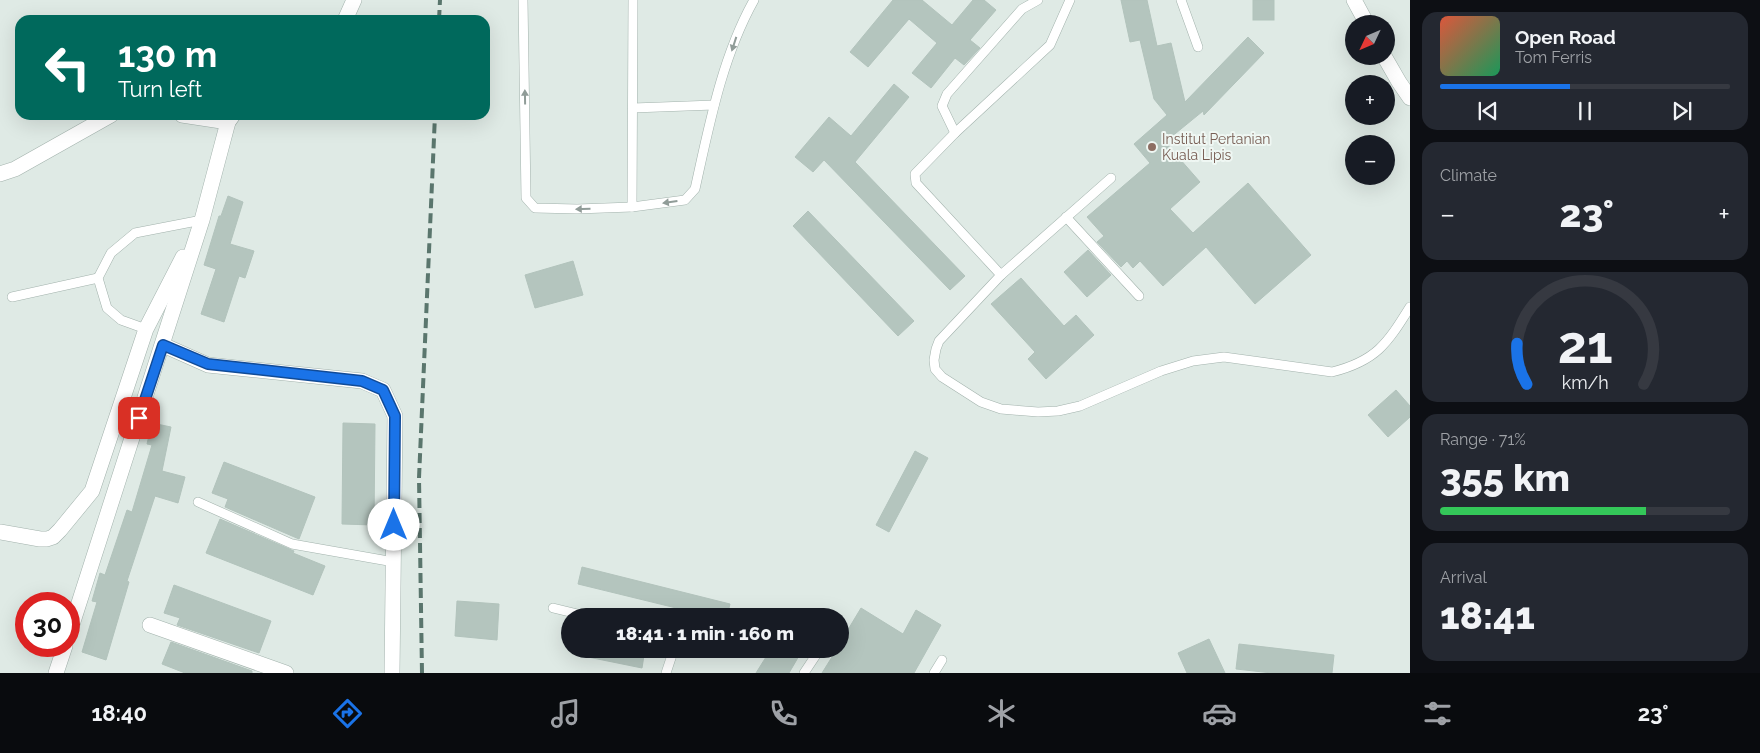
<!DOCTYPE html>
<html lang="en">
<head>
<meta charset="utf-8">
<style>
  body { margin:0; font-family:Raleway,sans-serif; background:#242831; color:#f1f3f6; height:100vh; display:flex; flex-direction:column; font-size:19px; white-space:nowrap }
  * { box-sizing:border-box; margin:0 }
  p { font-size:16px; color:#9ea1a6 }
  .icon { flex:none; width:28px; height:28px; fill:none; stroke:currentColor; stroke-width:2; stroke-linecap:round; stroke-linejoin:round }
  .map { position:relative; flex:1; overflow:hidden }
  .drawer { display:flex; flex-direction:column; gap:12px; padding:12px; background:#0d0f14; width:350px }
  .drawer>* { flex:none }
  .hud { position:absolute; left:15px; top:15px; width:475px; height:105px; border-radius:15px; box-shadow:0 5px 20px #0002; background:#00695c; color:#fff; overflow:hidden }
  .needle { width:32px; rotate:226deg }
  .controls { position:absolute; left:1345px; top:15px; display:grid; gap:10px }
  .controls a { display:grid; place-items:center; width:50px; height:50px; border-radius:50%; background:#171b24; box-shadow:0 5px 20px #0002; font-size:25px }
  .speed { position:absolute; left:15px; top:592px; display:flex; gap:10px; font-size:25px; font-weight:700; text-align:center }
  .speed>* { display:grid; place-content:center; width:65px; height:65px; border-radius:50%; background:#171b24; box-shadow:0 5px 20px #0002; line-height:1 }
  .speed .limit { border:8px solid #d22; background:#fff; color:#111 }
  .pin { position:absolute; display:grid; place-items:center; width:42px; height:42px; color:#fff; margin:-21px; border-radius:10px; box-shadow:0 2px 8px #0006 }
  .me { position:absolute; width:55px; margin:-28px; rotate:0deg; stroke-linejoin:round; filter:drop-shadow(0 0 4px #0008) }
  .turn { display:flex; align-items:center; gap:18px; height:105px; padding:0 20px; font-size:22px }
  .turn .icon { width:65px; height:65px; stroke-width:2.5 }
  .turn b { display:block; font-size:35px; line-height:42px }
  .big { font-size:38px; font-weight:800; line-height:1.1 }
  .drawer .tile { flex:1; display:flex; flex-direction:column; justify-content:center; gap:8px; min-width:0; padding:0 18px; border-radius:15px; background:#242831 }
  .drawer .dial { align-items:center; gap:0 }
  .dial svg { height:130px; overflow:visible; fill:none; stroke:#363941; stroke-width:7; stroke-linecap:round; text-anchor:middle }
  .dial text { fill:#f1f3f6; stroke:none }
  .song { display:flex; align-items:center; gap:15px }
  .cover { width:60px; height:60px; border-radius:8px; background:linear-gradient(135deg,hsl(10 70% 55%),hsl(150 70% 35%)) }
  .played { height:5px; border-radius:2px; background:linear-gradient(90deg,#1a73e8 45%,#363941 45%) }
  .keys { display:flex; justify-content:space-around; direction:ltr }
  .heat { display:flex; justify-content:space-between; align-items:center; font-size:28px; direction:ltr }
  .charge { height:8px; border-radius:4px; background:linear-gradient(90deg,#34c759 71%,#363941 0) }
  .trip { position:absolute; left:561px; top:608px; width:288px; height:50px; border-radius:25px; background:#171b24; box-shadow:0 5px 20px #0002; font-weight:800; line-height:50px; text-align:center }
  .tabs { display:flex; height:80px; justify-content:space-around; align-items:center; background:#090b0e; color:#9ea1a6 }
  .tabs .icon { width:35px; height:35px }
  .tabs .selected { color:#1a73e8 }
  .tabs b { font-size:22px; color:#f1f3f6 }
  main { display:flex; flex:1; min-height:0 }
  .map>svg:first-child { display:block }
  .building { fill:#b4c5be; stroke:#b2c3bc }
  .lines { fill:none; stroke-linecap:round; stroke-linejoin:round }
  .lane-casing { stroke:#a2b2ac; stroke-width:10 }
  .street-casing { stroke:#a2b2ac; stroke-width:16 }
  .lane { stroke:#fff; stroke-width:9 }
  .street { stroke:#fff; stroke-width:15 }
  .rail { stroke:#5a766d; stroke-width:4; stroke-dasharray:10 5; stroke-linecap:butt }
  .oneway { fill:#909c98 }
  .route-casing { stroke:#114b97; stroke-width:12 }
  .route { stroke:#1a73e8; stroke-width:9 }
  .education-dot { fill:#8d6e63; stroke:#eff7f3; stroke-width:2 }
  .labels { text-anchor:middle; dominant-baseline:central; stroke-width:4; stroke-linejoin:round; paint-order:stroke }
  .education-label { font-size:14px; fill:#785e54; stroke:#eff7f3; text-anchor:start }
</style>
</head>
<body>
<main>
<div class="map">
<svg width="1410" height="673" viewBox="0 0 1410 673">
  <rect width="100%" height="100%" fill="#dfeae5"/>
  <g class="building">
    <path d="M893,0H922L952,25L973,0H984L996,10L970,40L980,48L964,65L955,58L931,88L912,73L937,43L909,19L868,67L850,52Z"/>
    <path d="M1121,0H1147L1157,46L1171,43L1185,102L1248,37L1264,53L1204,115L1203,111L1165,142L1200,182L1170,209L1193,233L1248,183L1311,255L1255,304L1206,247L1163,286L1140,261L1133,268L1127,261L1121,267L1097,242L1104,236L1087,217L1150,163L1134,144L1167,115L1154,99L1140,40L1130,42Z"/>
    <rect x="1253" y="0" width="21" height="20"/>
    <path d="M894,84L909,97L855,162L965,276L950,290L824,160L813,172L795,157L829,117L851,136Z"/>
    <path d="M228,196L243,202L230,244L254,251L245,278L239,276L224,322L201,314L216,269L204,265L219,216H221Z"/>
    <path d="M808,211L914,321L898,336L793,226Z"/>
    <path d="M1088,250L1111,275L1087,297L1064,272Z"/>
    <path d="M573,261L583,295L535,308L525,275Z"/>
    <path d="M1021,278L1064,326L1076,315L1094,335L1046,379L1028,359L1035,352L991,304Z"/>
    <path d="M1396,390L1410,406V417L1388,437L1368,415Z"/>
    <path d="M152,423L171,427L162,471L185,477L178,503L155,496L127,581L129,582L106,660L82,652L97,602L92,601L100,573L105,575L127,510L132,512L152,445L147,444Z"/>
    <path d="M343,423L375,424L374,525L342,524Z"/>
    <path d="M915,451L928,458L889,532L876,525Z"/>
    <path d="M224,462L315,497L299,539L225,507L228,499L212,493Z"/>
    <path d="M220,519L294,551L293,553L325,566L313,595L206,553Z"/>
    <path d="M582,567L730,604L727,616H709L578,584Z"/>
    <path d="M174,585L271,621L259,653L177,625L180,618L164,613Z"/>
    <path d="M457,601L499,604L497,640L455,636Z"/>
    <path d="M861,608L903,634L916,610L941,625L914,673H822L837,649H840V643Z"/>
    <path d="M1209,639L1225,673H1187L1178,653Z"/>
    <path d="M171,642L252,671V673H185L162,664Z"/>
    <path d="M1239,644L1334,655L1332,673H1272L1236,669Z"/>
    <path d="M584,649H645L642,668L583,656Z"/>
    <path d="M771,649H803L789,673H756Z"/>
  </g>
  <g class="lines">
    <g class="lane-casing">
      <g id="lane">
        <path d="M523,0L526,198L535,208L577,209L632,207L685,200L695,189C709,126 722,57 754,0"/>
        <path d="M1181,0L1198,47"/>
        <path d="M633,108L714,105"/>
        <path d="M955,133L942,106L947,94L1022,9L1038,0"/>
        <path d="M1111,178L1001,275L939,341L936,349L934,360L935,369L942,377L981,402L1001,409L1038,412L1058,411L1080,406L1161,371L1193,361L1224,357L1332,372C1376,361 1387,344 1410,307"/>
        <path d="M632,207L633,0"/>
        <path d="M1066,217L1139,296"/>
        <path d="M1001,275L916,183L915,174L955,133L1050,45L1070,0"/>
        <path d="M12,297L98,278"/>
        <path d="M146,329L121,320L107,308L98,278L111,253L135,233L202,220"/>
        <path d="M198,502L292,544L394,562"/>
        <path d="M553,608L586,616"/>
        <path d="M666,673L674,649"/>
        <path d="M804,673L820,649"/>
        <path d="M934,673L942,660"/>
      </g>
    </g>
    <g class="street-casing">
      <g id="street">
        <path d="M1354,0L1367,24"/>
        <path d="M345,20L354,0"/>
        <path d="M1384,56L1399,82L1410,98"/>
        <path d="M182,115L228,122"/>
        <path d="M0,174L15,169L111,115"/>
        <path d="M163,345L208,365L362,381L383,390L395,416L392,673"/>
        <path d="M0,532L40,539H47L53,537L60,530L92,491L146,329L183,257"/>
        <path d="M150,625L286,673"/>
        <path d="M69,634L202,220L228,122L233,115"/>
        <path d="M56,673L65,646"/>
      </g>
    </g>
    <use href="#lane" class="lane"/>
    <use href="#street" class="street"/>
    <g class="rail">
      <path d="M439,20L440,0"/>
      <path d="M422,673L419,478L435,115"/>
    </g>
  </g>
  <defs><path id="oneway-solid" d="M-6-.8H1V-3.2L6.5 0L1 3.2V.8H-6Z" transform="scale(1.25)"/></defs>
  <g class="oneway">
    <use href="#oneway-solid" transform="translate(734 44) rotate(108)"/>
    <use href="#oneway-solid" transform="translate(525 97) rotate(-91)"/>
    <use href="#oneway-solid" transform="translate(670 202) rotate(172)"/>
    <use href="#oneway-solid" transform="translate(583 209) rotate(178)"/>
  </g>
  <g class="lines">
    <g class="route-casing">
      <path id="route" d="M139,418L163,345L208,364L362,381L383,390L395,416L394,525"/>
    </g>
    <use href="#route" class="route"/>
  </g>
  <circle class="education-dot" cx="1152" cy="147" r="5"/>
  <g class="labels">
    <g class="education-label">
      <text x="1162" y="139">Institut Pertanian<tspan x="1162" dy="16">Kuala Lipis</tspan></text>
    </g>
  </g>
</svg>
<div class="controls">
<a><svg class="needle" viewBox="-14 -14 28 28"><path d="M0-13l5 13h-10z" fill="#e53935"/><path d="M0 13l5-13h-10z" fill="#9ea1a6"/></svg></a>
<a>+</a>
<a>−</a>
</div>
<div class="speed"><div class="limit">30</div></div>
<div class="pin" style="left:139px;top:418px;background:#d93025"><svg class="icon" aria-label="arrive" viewBox="0 0 24 24"><path d="M6 21V4h12l-3 4 3 4H6"/></svg></div>
<svg class="me" style="left:394px;top:525px" viewBox="-20 -20 40 40"><circle r="19" fill="#fff"/><path d="M0-13L10 11 0 6-10 11z" fill="#1a73e8"/></svg>
<div class="trip">18:41 · 1 min · 160 m</div>
<div class="hud">
<div class="turn"><svg class="icon" aria-label="left" viewBox="0 0 24 24"><path d="M17 20v-9H6M10 6l-5 5 5 5"/></svg><div><b>130 m</b>Turn left</div></div>
</div>
</div>
<section class="drawer">
<div class="tile">
<div class="song"><i class="cover"></i><div><b>Open Road</b><p>Tom Ferris</p></div></div>
<div class="played"></div>
<div class="keys"><svg class="icon" aria-label="previous" viewBox="0 0 24 24"><path d="M18 5L8 12l10 7zM5 5v14"/></svg><svg class="icon" aria-label="pause" viewBox="0 0 24 24"><path d="M8 5v14M16 5v14"/></svg><svg class="icon" aria-label="next" viewBox="0 0 24 24"><path d="M6 5l10 7-10 7zM19 5v14"/></svg></div>
</div>
<div class="tile"><p>Climate</p>
<div class="heat"><a>−</a><b class="big">23°</b><a>+</a></div>
</div>
<div class="tile dial"><svg viewBox="0 0 100 80">
<path d="M14 69A42 42 0 1 1 86 69"/>
<path d="M14 69A42 42 0 0 1 8 44" stroke="#1a73e8"/>
<text x="50" y="56" font-size="32" font-weight="700">21</text>
<text x="50" y="72" font-size="11">km/h</text>
</svg></div>
<div class="tile"><p>Range · 71%</p><b class="big">355 km</b><div class="charge"></div></div>
<div class="tile"><p>Arrival</p><b class="big">18:41</b></div>
</section>
</main>
<nav class="tabs">
<b>18:40</b>
<svg class="icon selected" aria-label="directions" viewBox="0 0 24 24"><path d="M12 3l9 9-9 9-9-9zM9 14v-3h6M13 9l2 2-2 2"/></svg>
<svg class="icon" aria-label="music" viewBox="0 0 24 24"><path d="M9 18V5l10-2v13"/><circle cx="6" cy="18" r="3"/><circle cx="16" cy="16" r="3"/></svg>
<svg class="icon" aria-label="phone" viewBox="0 0 24 24"><path d="M5 4h4l2 5-3 2q2 4 5 5l2-3 5 2v4C11 20 4 13 5 4z"/></svg>
<svg class="icon" aria-label="climate" viewBox="0 0 24 24"><path d="M12 3v18M4 7l16 10M4 17L20 7"/></svg>
<svg class="icon" aria-label="car" viewBox="0 0 24 24"><path d="M5 17H2v-5l4-1 3-4h7l3 4 3 1v5h-3M9 17h6M6 11h13"/><circle cx="7" cy="17" r="2"/><circle cx="17" cy="17" r="2"/></svg>
<svg class="icon" aria-label="filters" viewBox="0 0 24 24"><path d="M4 7h16M4 17h16"/><circle cx="9" cy="7" r="2"/><circle cx="15" cy="17" r="2"/></svg>
<b>23°</b>
</nav>
</body>
</html>
